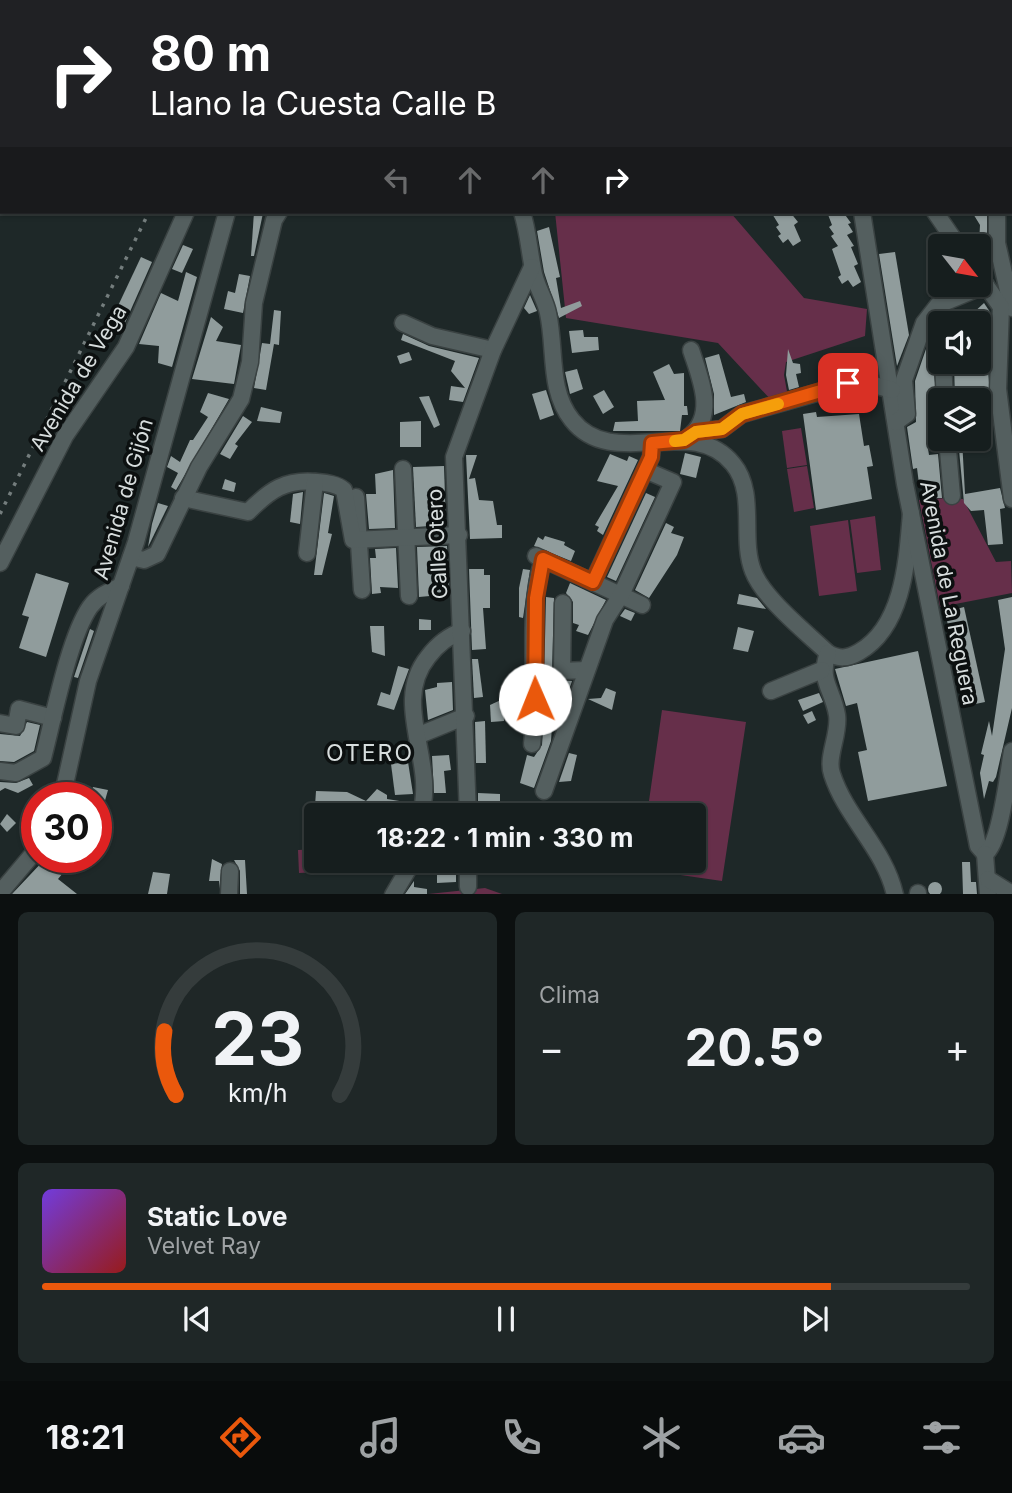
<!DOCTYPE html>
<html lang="es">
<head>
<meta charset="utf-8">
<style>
  body { margin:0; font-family:Inter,sans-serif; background:#1f2727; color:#f1f3f6; height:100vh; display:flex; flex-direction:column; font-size:26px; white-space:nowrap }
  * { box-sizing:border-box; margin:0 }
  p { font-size:23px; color:#9ea2a4 }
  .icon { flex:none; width:38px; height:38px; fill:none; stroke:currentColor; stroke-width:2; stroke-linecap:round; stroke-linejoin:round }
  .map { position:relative; height:894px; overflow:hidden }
  .drawer { display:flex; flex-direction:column; gap:18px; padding:18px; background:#0c1010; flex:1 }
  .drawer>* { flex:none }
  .guide { position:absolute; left:0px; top:0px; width:1013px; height:214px; box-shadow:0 2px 5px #0004,0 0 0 2px #353c3c; background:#202124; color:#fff; overflow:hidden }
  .needle { width:46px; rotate:121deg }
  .buttons { position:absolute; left:928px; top:234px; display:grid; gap:14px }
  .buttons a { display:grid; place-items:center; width:63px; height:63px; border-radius:7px; background:#161e1e; box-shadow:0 2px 5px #0004,0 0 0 2px #353c3c; font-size:35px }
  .speed { position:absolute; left:21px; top:782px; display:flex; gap:14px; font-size:35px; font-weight:700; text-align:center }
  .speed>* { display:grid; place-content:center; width:91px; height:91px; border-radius:50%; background:#161e1e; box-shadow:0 2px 5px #0004,0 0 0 2px #353c3c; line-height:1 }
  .speed .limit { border:10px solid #d22; background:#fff; color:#111 }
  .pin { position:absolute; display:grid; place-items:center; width:60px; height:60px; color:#fff; margin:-30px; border-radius:14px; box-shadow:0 4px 10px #0006 }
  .me { position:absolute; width:77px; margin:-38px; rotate:359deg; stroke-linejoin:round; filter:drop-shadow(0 0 5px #0008) }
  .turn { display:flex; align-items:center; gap:24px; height:147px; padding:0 35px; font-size:32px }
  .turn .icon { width:91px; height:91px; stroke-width:2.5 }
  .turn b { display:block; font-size:49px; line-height:60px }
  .lanes { display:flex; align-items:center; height:66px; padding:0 35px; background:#0003; justify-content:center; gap:35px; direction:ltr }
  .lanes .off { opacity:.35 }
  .big { font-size:52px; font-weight:700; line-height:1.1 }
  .drawer .card { flex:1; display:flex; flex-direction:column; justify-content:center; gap:10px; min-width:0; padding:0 24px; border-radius:10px; background:#1f2727 }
  .drawer .dial { align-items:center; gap:0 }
  .dial svg { height:182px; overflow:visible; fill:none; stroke:#353c3c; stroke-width:7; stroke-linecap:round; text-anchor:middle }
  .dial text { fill:#f1f3f6; stroke:none }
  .song { display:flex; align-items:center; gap:21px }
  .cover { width:84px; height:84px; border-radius:10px; background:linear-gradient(135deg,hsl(260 70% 55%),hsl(0 70% 35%)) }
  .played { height:7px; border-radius:4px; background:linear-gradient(90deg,#ea580c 85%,#353c3c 85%) }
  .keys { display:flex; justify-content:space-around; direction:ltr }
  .heat { display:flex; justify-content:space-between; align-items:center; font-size:38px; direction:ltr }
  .drawer .tiles { flex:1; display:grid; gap:18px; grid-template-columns:1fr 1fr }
  .card:last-child { grid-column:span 2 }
  .trip { position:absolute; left:304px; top:803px; width:402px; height:70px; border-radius:7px; background:#161e1e; box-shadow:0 2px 5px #0004,0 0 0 2px #353c3c; font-weight:700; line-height:70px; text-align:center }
  .tab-bar { display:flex; height:112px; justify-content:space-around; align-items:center; background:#090c0c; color:#9ea2a4 }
  .tab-bar .icon { width:49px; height:49px }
  .tab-bar .current { color:#ea580c }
  .tab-bar b { font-size:32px; color:#f1f3f6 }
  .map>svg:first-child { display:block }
  .green { fill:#662f4a }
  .building { fill:#909c9c }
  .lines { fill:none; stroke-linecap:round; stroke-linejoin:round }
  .minor-casing { stroke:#3a4242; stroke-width:19 }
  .minor { stroke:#545f5f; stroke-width:16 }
  .rail { stroke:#747d7d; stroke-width:3.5; stroke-dasharray:3.5 7; stroke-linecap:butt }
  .route-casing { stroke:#983908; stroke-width:18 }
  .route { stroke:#ea580c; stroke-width:12 }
  .slow { stroke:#f59e0b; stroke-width:12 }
  .labels { text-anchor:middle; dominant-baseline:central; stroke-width:7; stroke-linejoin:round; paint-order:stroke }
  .street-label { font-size:21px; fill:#d7dddd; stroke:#0c1010 }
  .neighbourhood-label { font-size:23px; letter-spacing:2px; fill:#d7dddd; stroke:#0c1010 }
</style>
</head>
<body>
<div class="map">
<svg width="1012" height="895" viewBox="0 0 1012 895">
  <rect width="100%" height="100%" fill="#1e2828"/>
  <g class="green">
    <path d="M555,212H730L804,298L867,309L865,336L786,362L784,375L788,397L772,401L718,343L566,318Z"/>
    <path d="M801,428L807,465L787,468L782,431Z"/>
    <path d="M807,466L814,508L794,512L787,469Z"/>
    <path d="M948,498L963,499L996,562L1011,561L1012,593L940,607L919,500Z"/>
    <path d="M875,516L881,570L857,573L850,520Z"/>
    <path d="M848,520L857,591L819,596L810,526Z"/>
    <path d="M662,710L746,722L722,881L639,869L640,861H695V816L647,815Z"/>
    <path d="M317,849V861H338L339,871L299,873L298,850Z"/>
    <path d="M485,888L502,894L419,895Z"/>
  </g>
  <g class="building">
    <path d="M254,212L263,213L254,256H251Z"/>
    <path d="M771,212H790L798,222L794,225L801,241L793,246L788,239L783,243L778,236L781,234L776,227L779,225Z"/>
    <path d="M827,212H843L851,223L848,224L853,232L847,235L854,246L851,247L858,264L854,266L861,282L853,287L848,280L842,284L838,277L841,275L832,249L838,246L831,236L834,234L829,227L832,225Z"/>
    <path d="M972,212H987V243L992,268L989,272L978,263L980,225Z"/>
    <path d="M549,227L560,277L556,278L561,308L580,301L582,306L559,318L544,272L537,231Z"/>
    <path d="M183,245L193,249L182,273L172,269Z"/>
    <path d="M895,252L909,335L897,366L879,254Z"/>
    <path d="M141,257L152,262L121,332L109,325Z"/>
    <path d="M186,272L197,277L172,367L158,363L159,346L139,344L161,293L178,301Z"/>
    <path d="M239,274L250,276L243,313L224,309L228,291L235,293Z"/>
    <path d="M530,295L537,311L529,314L524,308Z"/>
    <path d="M984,303L990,312V317L980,325L971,315Z"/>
    <path d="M960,309V324H946V313Z"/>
    <path d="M274,310L281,311L279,345L274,344L266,390L254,388L262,343L270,344Z"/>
    <path d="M211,317L223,327L216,341L241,345L234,384L192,379Z"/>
    <path d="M583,330L584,337H598L599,350L572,353L569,331Z"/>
    <path d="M403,334L429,346L479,358L463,402L449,400L451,386L465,388L451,371L455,361L401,340Z"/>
    <path d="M788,349L793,363L800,364L801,373L796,374L799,387L789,390L786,375Z"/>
    <path d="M926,349L938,353L933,363L940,432L926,436L929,455L938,454L942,498H930V482L919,484L917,468L913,469L907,427L916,422L915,381Z"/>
    <path d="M409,352L412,360L400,364L397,356Z"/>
    <path d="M719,354L731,397L744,394L746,402L714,415V394L705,358Z"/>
    <path d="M850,358L852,373L832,377L830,361Z"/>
    <path d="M954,362H962L963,371L988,370L993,433H978V401H955Z"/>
    <path d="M669,364L674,374L684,373V406H687L688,415H682L680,431H613L615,422L638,421L637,401L665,400L653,372Z"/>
    <path d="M577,369L583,389L570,394L565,372Z"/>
    <path d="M546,390L554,415L540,420L532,394Z"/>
    <path d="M604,390L614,407L603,414L593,396Z"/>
    <path d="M208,393L229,399L176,490L171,487L178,473L167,467L171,456L180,462L190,440H193L208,417L200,412Z"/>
    <path d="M429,396L440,425L434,428L419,397Z"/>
    <path d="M261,407L282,412L280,423L257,421Z"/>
    <path d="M816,412L817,417L859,414L864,446L869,445L873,466L867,467L872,499L816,510L803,414Z"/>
    <path d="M243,416L252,422L235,444L238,446L230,459L220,454Z"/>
    <path d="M421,421V447H400V422Z"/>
    <path d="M958,439H962L965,494L1000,488L1005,508L1000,509L1003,544L988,545L984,510L971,511L964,503Z"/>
    <path d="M685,453L701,457L696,478L680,474Z"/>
    <path d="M610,454L627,461L629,456L638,460L603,535L597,531L599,527L595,525L618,486L597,481Z"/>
    <path d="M466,455H477L469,479L475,478L479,500L493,501L497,525H502V538L470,539Z"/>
    <path d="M444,466L446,525L416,527L413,467Z"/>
    <path d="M393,470L395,528L369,529L366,494H376L375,474Z"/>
    <path d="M225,479L236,483L234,492L222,489Z"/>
    <path d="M303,492L300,524L290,522L293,494Z"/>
    <path d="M324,493L334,496L328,533L332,534L322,575H314Z"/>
    <path d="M646,493L655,497L616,581L607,577Z"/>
    <path d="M158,503L168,506L148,547L152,524Z"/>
    <path d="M666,523L674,527L671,533L684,537L677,555L649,598L635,590Z"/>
    <path d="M545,536L565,542L564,545L575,551L571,561L534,546L538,537L543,540Z"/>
    <path d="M447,546L449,588L441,587V595L419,597L417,547Z"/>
    <path d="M396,548L398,588L380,587L381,593L372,594L370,558H376L375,549Z"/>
    <path d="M469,569H484V575H490V608H483L486,649L472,650Z"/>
    <path d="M523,569L530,570L523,618L519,617V588Z"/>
    <path d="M36,573L69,583L46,657L19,648L29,617L22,615Z"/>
    <path d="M570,583L606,600L588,635L576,631L579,625L573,623V602L566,593Z"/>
    <path d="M739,594L757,598L766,609L737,604Z"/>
    <path d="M546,597L554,598L552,672L558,680L572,681L569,690L544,682Z"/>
    <path d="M1012,597V708L996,777L993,782L989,781L984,799L980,773L984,755L981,754L989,721L992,736L1005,649L998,600Z"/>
    <path d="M964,607L985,702L966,706L945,612Z"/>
    <path d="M625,609L635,613L631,621L620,616Z"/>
    <path d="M419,619L431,620V630H419Z"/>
    <path d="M370,626H384L385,656L372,652Z"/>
    <path d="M738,627L754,631L748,652L733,649Z"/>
    <path d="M90,629L94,631L78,678L74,677Z"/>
    <path d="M918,651L947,786L868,801L858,752L867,750L857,703L846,706L835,669Z"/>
    <path d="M472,659H478L483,697L474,698Z"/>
    <path d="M398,666L409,669L394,710L377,705L381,692L390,695Z"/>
    <path d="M452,682L453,710L428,720L425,690L437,687V683Z"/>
    <path d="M606,688L616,692L612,710L588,699L601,698Z"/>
    <path d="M819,693L823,702L803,711L798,700Z"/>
    <path d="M503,699L504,721L491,722L490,705Z"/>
    <path d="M545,699H566L556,727L552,726L551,741L534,788L520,783L527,755L534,757L542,745Z"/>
    <path d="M812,711L816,720L808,724L803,715Z"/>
    <path d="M485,721L486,763H476L475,722Z"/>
    <path d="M27,722L40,725L34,751L14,762L0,761V734L20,736Z"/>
    <path d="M569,753L577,755L571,781L559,782Z"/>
    <path d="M449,755L451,770L444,771L446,793H434L432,756Z"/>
    <path d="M408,762L413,794L395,795L391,764Z"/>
    <path d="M29,778L33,785L18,793L5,788L0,791V782L16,783Z"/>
    <path d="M93,787L108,790L104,804L96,802V798H89Z"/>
    <path d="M377,789L387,795V799L412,803L410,816H368L366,805L357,801H327L315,806L316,791L347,792L366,801Z"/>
    <path d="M478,793L500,794V802L478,801Z"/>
    <path d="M432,807L451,811V816H431Z"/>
    <path d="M7,814L16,823L7,832L0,824Z"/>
    <path d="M46,858H57L68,867L58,879L77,894H12Z"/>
    <path d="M212,859L222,864L219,889V881H209Z"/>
    <path d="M234,860H245L247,894H240V871Z"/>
    <path d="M962,862H970L971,882H976L977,894H963Z"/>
    <path d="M437,864L456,866V882L437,883Z"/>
    <path d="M153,872L170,874L167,894H148Z"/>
    <path d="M414,881V887L427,889V894H405Z"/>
    <circle cx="935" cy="889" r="7"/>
  </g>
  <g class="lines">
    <g class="minor-casing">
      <g id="minor">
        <path d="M678,0L679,2"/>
        <path d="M812,0L813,2"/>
        <path d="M290,2L291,0"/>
        <path d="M331,2L332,0"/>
        <path d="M490,2V0"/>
        <path d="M1012,22V16"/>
        <path d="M1012,77V76"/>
        <path d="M522,212C528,231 529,249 533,269C535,285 545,298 548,313C556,349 548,390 572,420C613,472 692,413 733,464C757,493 740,538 753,571C763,598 807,633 828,653C839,659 847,659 859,652C904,626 907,560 911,513"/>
        <path d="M862,212L905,484L978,846L985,854"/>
        <path d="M935,212L959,247"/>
        <path d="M997,212V243L1012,308"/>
        <path d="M978,274L1001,307L998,389L1012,499"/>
        <path d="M403,323L432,336L493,350"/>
        <path d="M943,362L945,401"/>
        <path d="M896,422L907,414L904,380L924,323L938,305L986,285"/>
        <path d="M696,432L722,429L742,414L848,384L863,382L892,390"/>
        <path d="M689,437C717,415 700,378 691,350"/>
        <path d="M947,439L952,496"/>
        <path d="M403,469L409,596"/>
        <path d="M356,497L362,590"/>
        <path d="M183,498L248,512C270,490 285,479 317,482C327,483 337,484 344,490L353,540L459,535"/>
        <path d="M307,553L315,482"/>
        <path d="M536,556L642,605"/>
        <path d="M131,557L144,560L157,554L199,467L241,399L250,362L254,303L274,220L279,212"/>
        <path d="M0,563L65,436L126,347L186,212"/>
        <path d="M593,582L651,457L652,443"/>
        <path d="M563,603L562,671L586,670"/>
        <path d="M828,653C818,681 833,689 837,715C840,734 826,757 832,774C846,818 885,849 895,895"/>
        <path d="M771,691L822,670"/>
        <path d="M0,723L16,726L19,709L53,718"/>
        <path d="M417,736L466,716"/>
        <path d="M532,744C539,683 525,618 543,559"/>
        <path d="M0,771L16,773L43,758C53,720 69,637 90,607C98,596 108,592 121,586"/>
        <path d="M544,791L605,620L621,595L673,482L645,470"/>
        <path d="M62,798L88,681L136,542L227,212"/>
        <path d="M327,811H357V816"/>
        <path d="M420,816C438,763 390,704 428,657C437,645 448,636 462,631"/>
        <path d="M468,816L454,457L493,350L532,267"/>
        <path d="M985,854C1001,843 1008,773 1012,751"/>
        <path d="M985,854L988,895"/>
        <path d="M468,861V887"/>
        <path d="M988,879L1012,894"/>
        <path d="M0,893L37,849"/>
        <path d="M918,893V895"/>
        <path d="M229,895L230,871"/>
        <path d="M393,895L413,861"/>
      </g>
    </g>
    <use href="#minor" class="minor"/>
    <g class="rail">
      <path d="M238,2L239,0"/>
      <path d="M0,514L149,212"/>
    </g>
  </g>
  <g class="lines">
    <g class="route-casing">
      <path id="route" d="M535,699L536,598L543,559L593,582L651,457L652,443L684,440L696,432L722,429L742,414L848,383"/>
    </g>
    <use href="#route" class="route"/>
    <path class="slow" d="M675,441L684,440L696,432L722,429L742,414L778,404"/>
  </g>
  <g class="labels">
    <g class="street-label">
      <text transform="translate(78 378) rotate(-59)">Avenida de Vega</text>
      <text transform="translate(123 499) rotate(-74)">Avenida de Gijón</text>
      <text transform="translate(437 544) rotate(-93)">Calle Otero</text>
      <text transform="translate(949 593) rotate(79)">Avenida de La Reguera</text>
    </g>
    <g class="neighbourhood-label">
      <text x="370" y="753">OTERO</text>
    </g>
  </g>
</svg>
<div class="buttons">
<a><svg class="needle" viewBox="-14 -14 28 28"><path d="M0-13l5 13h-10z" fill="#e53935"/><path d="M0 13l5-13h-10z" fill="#9ea2a4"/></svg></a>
<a><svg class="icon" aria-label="sound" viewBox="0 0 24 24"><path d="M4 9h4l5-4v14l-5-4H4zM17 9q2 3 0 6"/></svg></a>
<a><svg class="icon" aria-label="layers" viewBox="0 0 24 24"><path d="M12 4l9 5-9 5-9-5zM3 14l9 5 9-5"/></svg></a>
</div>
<div class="speed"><div class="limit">30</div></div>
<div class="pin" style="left:848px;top:383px;background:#d93025"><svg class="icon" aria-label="arrive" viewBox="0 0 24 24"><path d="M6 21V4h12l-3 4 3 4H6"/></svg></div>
<svg class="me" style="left:535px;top:699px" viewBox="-20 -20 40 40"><circle r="19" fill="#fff"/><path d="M0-13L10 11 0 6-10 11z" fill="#ea580c"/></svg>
<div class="trip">18:22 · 1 min · 330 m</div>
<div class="guide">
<div class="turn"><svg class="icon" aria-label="right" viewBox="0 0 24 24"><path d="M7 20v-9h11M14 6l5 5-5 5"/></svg><div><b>80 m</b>Llano la Cuesta Calle B</div></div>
<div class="lanes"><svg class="icon off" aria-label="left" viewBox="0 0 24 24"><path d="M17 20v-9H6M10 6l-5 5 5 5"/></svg><svg class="icon off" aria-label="ahead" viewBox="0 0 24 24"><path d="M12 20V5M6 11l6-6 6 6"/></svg><svg class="icon off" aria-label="ahead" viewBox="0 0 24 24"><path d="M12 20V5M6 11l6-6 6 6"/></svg><svg class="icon" aria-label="right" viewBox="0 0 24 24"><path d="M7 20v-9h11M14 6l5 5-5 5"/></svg></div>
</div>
</div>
<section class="drawer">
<div class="tiles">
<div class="card dial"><svg viewBox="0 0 100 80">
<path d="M14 69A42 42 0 1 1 86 69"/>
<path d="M14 69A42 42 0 0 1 9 41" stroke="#ea580c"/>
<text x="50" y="56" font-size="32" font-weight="700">23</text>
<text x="50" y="72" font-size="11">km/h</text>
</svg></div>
<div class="card"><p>Clima</p>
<div class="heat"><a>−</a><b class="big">20.5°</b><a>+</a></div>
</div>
<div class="card">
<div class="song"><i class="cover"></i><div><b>Static Love</b><p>Velvet Ray</p></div></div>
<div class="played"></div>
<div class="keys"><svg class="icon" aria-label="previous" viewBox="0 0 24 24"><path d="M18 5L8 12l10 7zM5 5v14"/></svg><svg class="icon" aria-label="pause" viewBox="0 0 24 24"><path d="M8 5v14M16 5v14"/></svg><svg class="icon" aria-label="next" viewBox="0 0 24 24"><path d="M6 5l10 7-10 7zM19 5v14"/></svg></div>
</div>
</div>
</section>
<nav class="tab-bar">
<b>18:21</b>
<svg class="icon current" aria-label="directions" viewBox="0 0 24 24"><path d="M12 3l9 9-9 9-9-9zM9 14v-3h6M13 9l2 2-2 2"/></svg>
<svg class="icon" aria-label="music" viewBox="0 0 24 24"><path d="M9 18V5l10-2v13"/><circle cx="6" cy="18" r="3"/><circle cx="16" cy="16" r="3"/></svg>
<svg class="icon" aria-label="phone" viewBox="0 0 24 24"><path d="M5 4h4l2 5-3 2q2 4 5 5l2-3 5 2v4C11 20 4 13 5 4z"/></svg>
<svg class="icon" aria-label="climate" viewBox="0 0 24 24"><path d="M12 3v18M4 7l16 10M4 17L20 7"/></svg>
<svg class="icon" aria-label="car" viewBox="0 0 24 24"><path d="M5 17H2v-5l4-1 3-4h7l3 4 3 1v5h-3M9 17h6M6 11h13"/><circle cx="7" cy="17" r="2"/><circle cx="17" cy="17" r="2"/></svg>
<svg class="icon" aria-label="filters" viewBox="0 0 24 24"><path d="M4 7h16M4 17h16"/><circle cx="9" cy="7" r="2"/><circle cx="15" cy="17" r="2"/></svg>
</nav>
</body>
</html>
